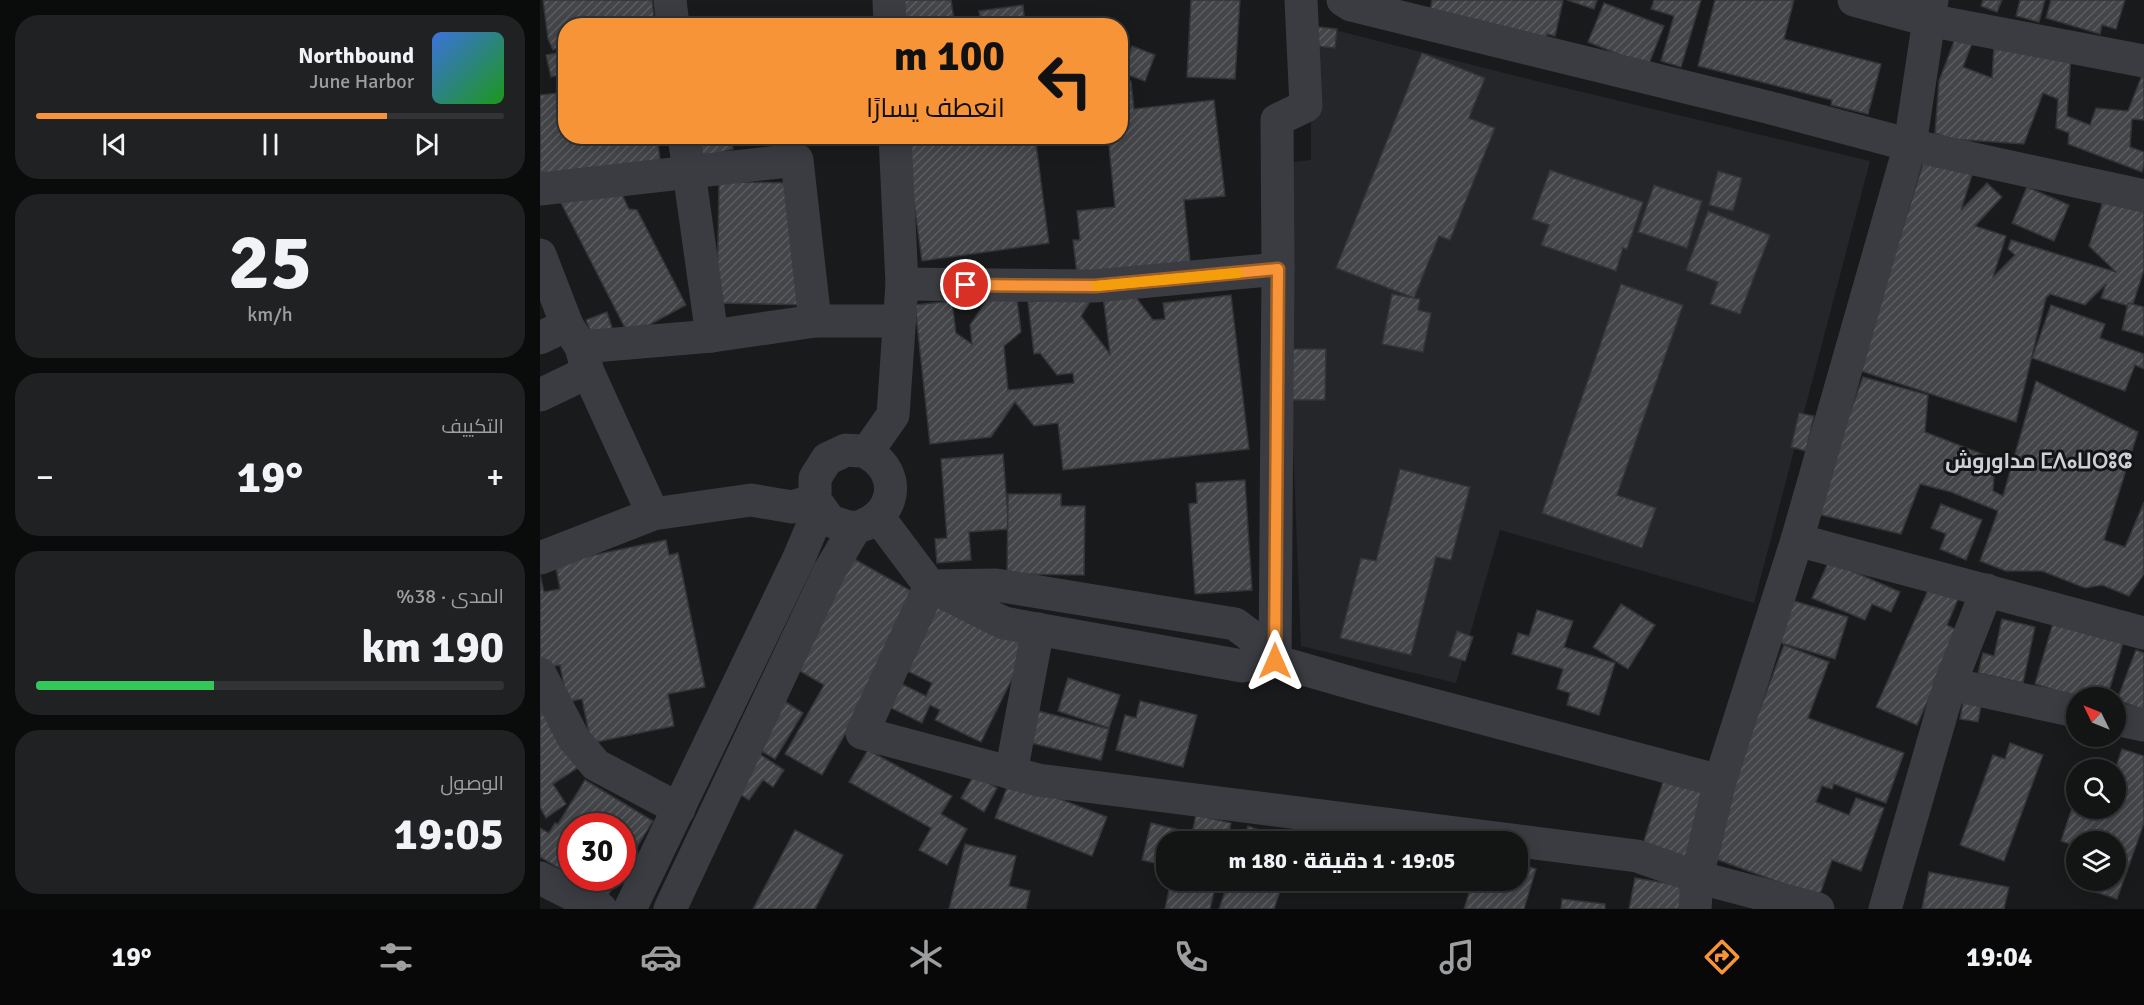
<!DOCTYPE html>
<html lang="ar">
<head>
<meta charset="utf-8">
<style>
  body { margin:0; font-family:Signika,Cairo,"Noto Sans Tifinagh",sans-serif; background:#202122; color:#f1f3f6; direction:rtl; height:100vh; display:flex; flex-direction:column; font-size:22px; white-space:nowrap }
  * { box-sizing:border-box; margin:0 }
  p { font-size:20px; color:#9d9ea0 }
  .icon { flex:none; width:33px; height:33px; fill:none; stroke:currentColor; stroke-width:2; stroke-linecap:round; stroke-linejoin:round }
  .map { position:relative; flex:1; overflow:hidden; direction:ltr }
  .side { display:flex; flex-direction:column; gap:15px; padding:15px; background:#0a0b0b; width:540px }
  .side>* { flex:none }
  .guide { position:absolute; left:18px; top:18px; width:570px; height:126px; border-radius:24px; box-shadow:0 3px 15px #0003,0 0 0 2px #323334; direction:rtl; background:#f69437; color:#111; overflow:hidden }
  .needle { width:39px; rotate:313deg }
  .controls { position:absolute; left:1526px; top:687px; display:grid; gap:12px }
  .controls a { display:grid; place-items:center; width:60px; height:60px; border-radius:50%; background:#131414; box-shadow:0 3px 15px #0003,0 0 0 2px #323334; font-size:30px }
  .speed { position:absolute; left:18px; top:813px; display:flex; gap:12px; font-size:30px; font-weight:700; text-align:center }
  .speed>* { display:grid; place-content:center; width:78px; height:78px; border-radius:50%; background:#131414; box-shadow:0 3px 15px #0003,0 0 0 2px #323334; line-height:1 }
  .speed .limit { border:9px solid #d22; background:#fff; color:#111 }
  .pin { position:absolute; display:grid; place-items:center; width:51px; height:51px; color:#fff; margin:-26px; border:3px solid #fff; border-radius:50%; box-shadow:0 2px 6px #0007 }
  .me { position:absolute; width:66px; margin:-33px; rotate:0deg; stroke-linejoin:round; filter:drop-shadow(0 0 4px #0008) }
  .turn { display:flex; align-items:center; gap:21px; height:126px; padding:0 24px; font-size:27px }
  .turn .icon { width:78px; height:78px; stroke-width:2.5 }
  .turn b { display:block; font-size:42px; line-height:51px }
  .big { font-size:45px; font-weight:800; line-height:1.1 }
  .side .card { flex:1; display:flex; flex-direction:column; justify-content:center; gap:9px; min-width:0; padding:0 21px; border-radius:24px; background:#202122 }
  .side .dial { align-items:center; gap:0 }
  .dial b { font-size:78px; line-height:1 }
  .song { display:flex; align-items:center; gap:18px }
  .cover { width:72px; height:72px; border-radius:9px; background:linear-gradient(135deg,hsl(220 70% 55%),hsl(120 70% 35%)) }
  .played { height:6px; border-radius:3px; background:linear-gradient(90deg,#f69437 75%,#323334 75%) }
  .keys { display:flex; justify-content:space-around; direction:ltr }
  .heat { display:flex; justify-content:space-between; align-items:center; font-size:33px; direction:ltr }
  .charge { height:9px; border-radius:4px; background:linear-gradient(90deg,#34c759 38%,#323334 0) }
  .trip { position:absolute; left:616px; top:831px; width:372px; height:60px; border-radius:24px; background:#131414; box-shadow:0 3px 15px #0003,0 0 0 2px #323334; font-weight:800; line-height:60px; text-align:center; direction:rtl }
  .menu { display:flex; height:96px; justify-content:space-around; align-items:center; background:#080808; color:#9d9ea0 }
  .menu .icon { width:42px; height:42px }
  .menu .selected { color:#f69437 }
  .menu b { font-size:27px; color:#f1f3f6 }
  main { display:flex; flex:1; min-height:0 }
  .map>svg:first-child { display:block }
  .built { fill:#252629 }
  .building { fill:url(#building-hatch); stroke:#333438; stroke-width:1.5 }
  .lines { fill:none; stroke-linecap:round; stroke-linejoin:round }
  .minor { stroke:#3a3c41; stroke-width:33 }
  .route-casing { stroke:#a06024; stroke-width:15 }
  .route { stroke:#f69437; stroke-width:10 }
  .slow { stroke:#f59e0b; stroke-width:10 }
  .labels { text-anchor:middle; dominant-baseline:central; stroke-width:6; stroke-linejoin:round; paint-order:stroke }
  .district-label { font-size:21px; font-weight:bold; fill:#ccd1d7; stroke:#141417 }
</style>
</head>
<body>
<main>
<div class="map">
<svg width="1604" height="909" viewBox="0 0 1604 909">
  <defs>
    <pattern id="building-hatch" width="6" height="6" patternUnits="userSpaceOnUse" patternTransform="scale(1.5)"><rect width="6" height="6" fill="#434548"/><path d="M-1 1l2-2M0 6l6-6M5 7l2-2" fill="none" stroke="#5b5d60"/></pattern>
  </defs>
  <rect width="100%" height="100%" fill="#191a1b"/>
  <path class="built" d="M771,24L984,78L1330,161L1214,603L960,530L916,683L761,646L742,163L771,160Z"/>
  <g class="building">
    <path d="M3,0H112L115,26H26V44L13,50L8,39Z"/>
    <path d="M347,0H411L415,26H350Z"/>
    <path d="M651,0H700L695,79L647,77Z"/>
    <path d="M892,0H1020L1023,1L1015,36L1007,34L1006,40L890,11Z"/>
    <path d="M1027,0H1057L1054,9Z"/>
    <path d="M1114,0H1161L1141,67L1121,61L1134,16L1111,9Z"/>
    <path d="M1175,0H1254L1244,39L1341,64L1328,114L1291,105L1292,100L1158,66Z"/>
    <path d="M1443,0H1462L1457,12L1441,6Z"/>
    <path d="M1480,0H1505L1499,22L1476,16Z"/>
    <path d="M1511,0H1585L1576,29L1562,25L1560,34L1506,18Z"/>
    <path d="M1064,3L1124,26L1108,66L1048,42Z"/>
    <path d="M483,5L485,26H441L439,11Z"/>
    <path d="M770,26L797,29L795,48L767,45Z"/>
    <path d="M1420,26L1436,33L1423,67L1452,78L1454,47L1532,39L1527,116L1550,125L1556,108L1588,111L1602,75L1604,76V120L1592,119L1590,147L1604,152V165L1602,172L1528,144L1529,133L1516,128L1518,99L1503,93L1484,144L1411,139L1395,133L1399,81Z"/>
    <path d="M592,46L615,55L605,81L582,73Z"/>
    <path d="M26,51V92L23,93L19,75L11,77L6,55Z"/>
    <path d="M882,53L945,78L929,118L955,128L910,240L899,236L874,298L796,268Z"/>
    <path d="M591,81L594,109L674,100L685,196L644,200L651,271L538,283L533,240H540L537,211L575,207L568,136H580V82Z"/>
    <path d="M26,92V136H117L123,181L74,178L89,209L97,210L146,305L109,325L85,328L19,199L0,188V95Z"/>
    <path d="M190,136L193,149L160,158L154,137Z"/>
    <path d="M365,136H495L509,243L382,261Z"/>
    <path d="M1385,157L1433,172L1421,210L1447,183L1462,197L1435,226L1466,236L1453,277L1475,255L1468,249L1471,240L1576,272L1549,246L1565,195L1604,207V270L1592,307L1561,298L1566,284L1545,305L1510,294L1506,298L1476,422L1318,370Z"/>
    <path d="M1010,170L1103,202L1087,249L1083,248L1076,271L1001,245L1009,225L992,219Z"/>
    <path d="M1178,171L1202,178L1193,211L1169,205Z"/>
    <path d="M179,182L254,183L270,305L177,303Z"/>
    <path d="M1114,185L1162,201L1147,248L1098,232Z"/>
    <path d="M1487,187L1529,205L1514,241L1472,223Z"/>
    <path d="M1168,211L1230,235L1200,314L1170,304L1178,282L1146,270Z"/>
    <path d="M1081,284L1143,305L1077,495L1116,508L1102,548L1002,513Z"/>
    <path d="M476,291L481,332L464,346L468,390L534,383L533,373L517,375L500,353L494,354L488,302L555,294L541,316L570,354L563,296L592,292L613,320L625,319L623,303L691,295L709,449L523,470L518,423L494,426L475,402L451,437L390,444L375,305L412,301L416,333L432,344L430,325L451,294Z"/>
    <path d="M852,294L880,299L878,310L891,313L883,352L842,344Z"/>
    <path d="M1588,303L1604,307V336L1582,330Z"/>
    <path d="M1511,305L1565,324L1560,338L1604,354V369L1595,365L1585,391L1492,358Z"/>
    <path d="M67,312L73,331L53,338L46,320Z"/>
    <path d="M744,349H786L785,400H743Z"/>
    <path d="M1323,377L1388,395L1385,432L1455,459L1453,491L1463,496L1496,381L1598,432L1564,540L1585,547L1604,502V574L1589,596L1562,585L1545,588L1502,571H1466L1440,561L1458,511L1411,492L1380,484L1361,534L1273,513Z"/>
    <path d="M1259,413L1274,416L1266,451L1251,447Z"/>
    <path d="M463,454L469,529L429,532L431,560L397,563L395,539L407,538L401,459Z"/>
    <path d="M860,469L930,487L911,560L896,557L871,655L800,638L821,558L836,561Z"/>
    <path d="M705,480L712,590L655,594L649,504L657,503L656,483Z"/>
    <path d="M468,494H521V506H545L544,575L467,574Z"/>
    <path d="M1401,504L1442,520L1426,560L1400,549L1406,534L1391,528Z"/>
    <path d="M126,540L129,555L138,553L165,687L128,694L134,726L51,743L42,699L27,702L20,665L0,669V575L4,592L20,589L15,563Z"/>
    <path d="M314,559L382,597L282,775L245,754L284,685L248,664Z"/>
    <path d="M1289,561L1360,592L1351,612L1332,604L1325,620L1272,598Z"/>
    <path d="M1393,579L1421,592L1407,625L1419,631L1377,725L1336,707Z"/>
    <path d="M391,599L488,646L441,742L395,720L400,710L390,705L382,723L349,707L360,683L386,696L392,683L359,667Z"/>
    <path d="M1251,600L1308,617L1295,659L1238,642Z"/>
    <path d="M1081,604L1115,625L1088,669L1053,647Z"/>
    <path d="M997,610L1033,621L1024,647L1075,663L1059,715L1027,705L1030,693L1017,689L1023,669L972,654L978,633L989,636Z"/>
    <path d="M1462,619L1495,627L1483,683L1438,673L1443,653L1454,656Z"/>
    <path d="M1513,623L1583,643L1567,698H1540L1495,684Z"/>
    <path d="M917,631L933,637L925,661L909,656Z"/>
    <path d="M1244,645L1289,662L1268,718L1364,753L1346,803L1294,784L1292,789L1282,786L1276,802L1309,815L1316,798L1344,808L1321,871L1292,860L1279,897L1165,855Z"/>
    <path d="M1596,650L1604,653V710L1577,700Z"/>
    <path d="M528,678L580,695L569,728L518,711Z"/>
    <path d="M235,695L263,713L235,759L206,742Z"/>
    <path d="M600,701L657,715L643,767L576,750L585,715L596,718Z"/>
    <path d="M1423,702L1441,706L1438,722L1420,719Z"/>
    <path d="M0,707L39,767L13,784L26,804L6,818L0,807Z"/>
    <path d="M498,711L569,729L561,760L491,743Z"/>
    <path d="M1470,743L1503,755L1464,861L1420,845L1453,755L1465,759Z"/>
    <path d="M212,749L244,770L233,787L223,780L209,800L188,787Z"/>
    <path d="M1582,749L1604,756V823L1577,899L1540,887L1542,880H1575V842H1536V846L1521,841L1536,796V808H1575V770Z"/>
    <path d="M328,750L412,796L401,814L427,829L407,865L379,850L391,828L309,782Z"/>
    <path d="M1127,770L1169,783L1139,877L1101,850Z"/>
    <path d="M434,775L457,788L444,812L421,798Z"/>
    <path d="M45,780L113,821L82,871V826H32V876L0,857V828L9,833L15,823L18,824Z"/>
    <path d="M470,780L567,817L552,856L455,818Z"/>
    <path d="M656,815L691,823L687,842H627V866L602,860L611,823L652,833Z"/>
    <path d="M708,826L753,842H702Z"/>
    <path d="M255,830L303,855L275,909H213Z"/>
    <path d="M425,844L476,856L469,886L490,891L486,909H409Z"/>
    <path d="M978,863L996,869L984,909H924L933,880H978Z"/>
    <path d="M1389,872L1469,887L1464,909H1382Z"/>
    <path d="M34,878H78L67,897Z"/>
    <path d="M1095,878L1150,887L1146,909H1089Z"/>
    <path d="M631,880H677L670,909H625Z"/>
    <path d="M689,880H744L734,909H679Z"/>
    <path d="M1022,899L1065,904V909H1021Z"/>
  </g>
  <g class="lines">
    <g class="minor">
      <path d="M130,0L133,26"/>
      <path d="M349,0L350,26"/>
      <path d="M803,0L811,5L1227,107L1370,145L1604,196"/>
      <path d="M1314,0L1388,20L1604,61"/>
      <path d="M144,136L172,336"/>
      <path d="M0,189L257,160L275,321"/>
      <path d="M0,255L27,325L41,347L48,372L113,514"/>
      <path d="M738,269L737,120L766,106L761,0"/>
      <path d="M362,284L555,286L738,269L735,661L829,688L1180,781"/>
      <path d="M0,338L27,325"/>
      <path d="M41,347L172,336L275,321H359"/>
      <path d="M0,395L48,372"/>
      <path d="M306,450C314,451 323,450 329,454C363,474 355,518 317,527C310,529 298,523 290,521L275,500V478L287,459Z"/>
      <path d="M327,452L353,415L362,284L355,136"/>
      <path d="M339,518L390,586L322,733L498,780L1097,856L1157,877L1278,909"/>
      <path d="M1257,540L1604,633"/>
      <path d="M0,558L113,514L211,500L252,507L275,500"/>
      <path d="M735,654L695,624L456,585L390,586L464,623L702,666L735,661"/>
      <path d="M0,674L34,739L56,765L139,809"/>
      <path d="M1410,684L1536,711"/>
      <path d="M1575,719L1604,725"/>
      <path d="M471,773L498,629"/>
      <path d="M0,878L61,909"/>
      <path d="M90,909L259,558L280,508"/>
      <path d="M130,909L289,572L315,528"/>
      <path d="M1155,909L1157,877L1180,781L1257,540L1370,145L1392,0"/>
      <path d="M1345,909L1410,684L1447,590"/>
    </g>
  </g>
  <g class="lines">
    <g class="route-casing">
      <path id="route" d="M426,285L555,286L738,269L735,661"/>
    </g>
    <use href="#route" class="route"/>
    <path class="slow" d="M557,286L698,273"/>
  </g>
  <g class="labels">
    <g class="district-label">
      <text x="1499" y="461">مداوروش ⵎⴷⴰⵡⵔⵓⵛ</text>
    </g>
  </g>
</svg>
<div class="controls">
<a><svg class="needle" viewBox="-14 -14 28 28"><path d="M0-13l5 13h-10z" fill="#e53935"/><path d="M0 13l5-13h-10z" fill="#9d9ea0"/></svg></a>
<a><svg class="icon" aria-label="search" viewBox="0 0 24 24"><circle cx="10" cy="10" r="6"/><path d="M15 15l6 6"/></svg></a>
<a><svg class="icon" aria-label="layers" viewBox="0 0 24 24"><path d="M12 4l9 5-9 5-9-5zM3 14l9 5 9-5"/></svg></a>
</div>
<div class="speed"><div class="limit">30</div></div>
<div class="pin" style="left:426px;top:285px;background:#d93025"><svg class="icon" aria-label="arrive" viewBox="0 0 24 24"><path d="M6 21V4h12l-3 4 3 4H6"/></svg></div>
<svg class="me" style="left:735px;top:661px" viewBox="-20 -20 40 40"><path d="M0-17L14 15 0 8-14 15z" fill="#f69437" stroke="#fff" stroke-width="4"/></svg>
<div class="trip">19:05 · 1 دقيقة · 180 m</div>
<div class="guide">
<div class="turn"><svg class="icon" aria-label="left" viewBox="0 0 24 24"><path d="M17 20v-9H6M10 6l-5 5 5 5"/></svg><div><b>100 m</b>انعطف يسارًا</div></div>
</div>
</div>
<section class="side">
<div class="card">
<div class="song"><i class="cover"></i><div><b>Northbound</b><p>June Harbor</p></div></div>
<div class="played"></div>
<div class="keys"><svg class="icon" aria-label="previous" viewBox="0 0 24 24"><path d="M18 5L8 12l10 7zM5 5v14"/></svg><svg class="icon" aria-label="pause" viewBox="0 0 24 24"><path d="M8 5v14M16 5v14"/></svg><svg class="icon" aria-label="next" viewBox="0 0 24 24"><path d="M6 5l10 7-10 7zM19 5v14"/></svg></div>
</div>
<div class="card dial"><b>25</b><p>km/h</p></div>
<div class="card"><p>التكييف</p>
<div class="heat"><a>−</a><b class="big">19°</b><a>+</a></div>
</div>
<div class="card"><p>المدى · 38%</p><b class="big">190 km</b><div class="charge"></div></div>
<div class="card"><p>الوصول</p><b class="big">19:05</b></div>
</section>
</main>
<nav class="menu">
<b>19:04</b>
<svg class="icon selected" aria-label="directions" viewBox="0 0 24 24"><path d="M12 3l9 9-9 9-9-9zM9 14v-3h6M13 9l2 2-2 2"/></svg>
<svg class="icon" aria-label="music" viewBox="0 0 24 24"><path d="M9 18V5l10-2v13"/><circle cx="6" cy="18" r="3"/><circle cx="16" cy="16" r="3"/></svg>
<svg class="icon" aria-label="phone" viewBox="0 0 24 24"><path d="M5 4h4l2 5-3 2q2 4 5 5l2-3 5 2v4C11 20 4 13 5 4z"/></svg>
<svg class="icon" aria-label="climate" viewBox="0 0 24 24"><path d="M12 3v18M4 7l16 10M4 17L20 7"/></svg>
<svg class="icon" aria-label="car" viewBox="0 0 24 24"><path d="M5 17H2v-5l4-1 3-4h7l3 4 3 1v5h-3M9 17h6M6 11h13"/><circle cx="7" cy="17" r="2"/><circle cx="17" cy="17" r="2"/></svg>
<svg class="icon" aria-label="filters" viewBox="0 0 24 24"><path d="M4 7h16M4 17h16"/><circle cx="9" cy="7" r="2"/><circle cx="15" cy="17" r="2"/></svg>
<b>19°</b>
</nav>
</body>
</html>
